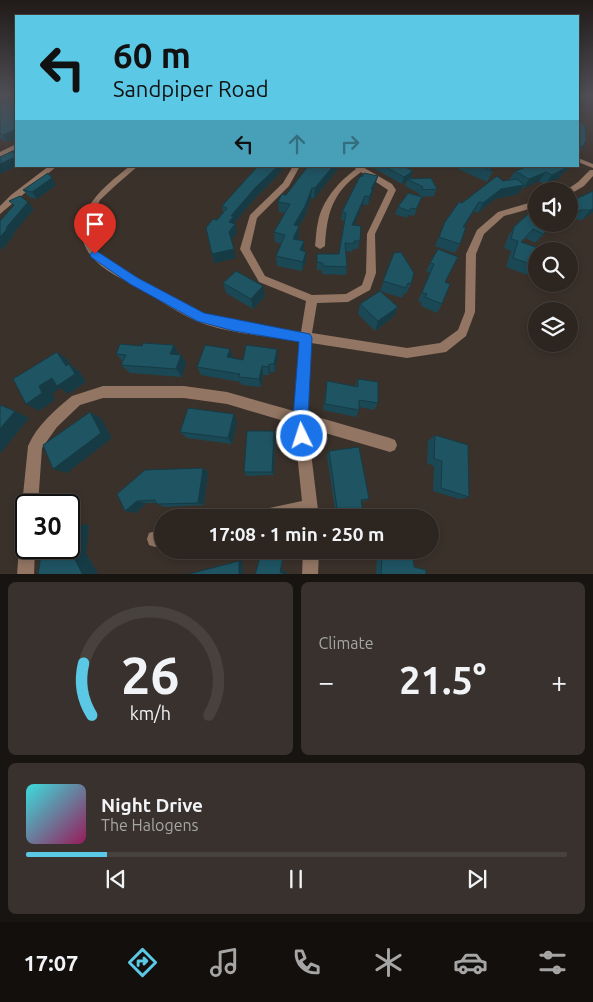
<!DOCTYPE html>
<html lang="en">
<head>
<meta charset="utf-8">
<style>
  body { margin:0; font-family:Ubuntu,sans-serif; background:#38312d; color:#f1f3f6; height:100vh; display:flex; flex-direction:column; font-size:19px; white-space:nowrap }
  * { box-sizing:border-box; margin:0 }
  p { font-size:16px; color:#a6a5a5 }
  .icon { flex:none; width:28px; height:28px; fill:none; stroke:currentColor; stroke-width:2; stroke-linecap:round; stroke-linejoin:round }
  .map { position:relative; height:574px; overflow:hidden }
  .details { display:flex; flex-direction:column; gap:8px; padding:8px; background:#181412; flex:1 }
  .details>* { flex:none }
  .top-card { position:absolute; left:15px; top:15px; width:564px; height:152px; border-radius:0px; box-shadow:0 2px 8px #0003,0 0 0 1px #48423e; background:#5bc8e6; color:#111; overflow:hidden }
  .controls { position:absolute; left:528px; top:182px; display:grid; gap:10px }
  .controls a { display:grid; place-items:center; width:50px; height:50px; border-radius:50%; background:#2c2520; box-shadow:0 2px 8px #0003,0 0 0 1px #48423e; font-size:25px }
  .speed { position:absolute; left:15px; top:494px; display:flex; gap:10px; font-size:25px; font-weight:700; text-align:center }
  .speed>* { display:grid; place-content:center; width:65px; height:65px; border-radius:50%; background:#2c2520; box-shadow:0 2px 8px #0003,0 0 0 1px #48423e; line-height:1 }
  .speed .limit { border:2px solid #111; border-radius:8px; background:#fff; color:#111 }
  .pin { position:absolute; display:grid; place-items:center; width:42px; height:42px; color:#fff; margin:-51px -21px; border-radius:50% 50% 50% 0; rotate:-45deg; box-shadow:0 0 5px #0007 }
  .pin .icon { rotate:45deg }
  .me { position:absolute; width:55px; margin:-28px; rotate:356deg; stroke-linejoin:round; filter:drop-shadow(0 0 4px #0008) }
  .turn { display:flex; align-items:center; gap:18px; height:105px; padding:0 15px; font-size:22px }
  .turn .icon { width:65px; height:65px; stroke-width:2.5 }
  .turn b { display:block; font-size:35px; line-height:42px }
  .lanes { display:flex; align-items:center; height:48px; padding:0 15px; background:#0003; justify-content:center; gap:25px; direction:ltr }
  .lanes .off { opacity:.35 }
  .big { font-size:38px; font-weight:700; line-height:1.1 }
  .details .tile { flex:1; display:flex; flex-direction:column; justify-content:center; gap:8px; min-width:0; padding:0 18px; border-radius:8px; background:#38312d }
  .details .dial { align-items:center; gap:0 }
  .dial svg { height:130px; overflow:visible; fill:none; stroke:#48423e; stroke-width:7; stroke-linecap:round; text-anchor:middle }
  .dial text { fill:#f1f3f6; stroke:none }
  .song { display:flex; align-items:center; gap:15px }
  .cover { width:60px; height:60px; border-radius:8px; background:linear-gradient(135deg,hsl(180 70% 55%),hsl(330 70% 35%)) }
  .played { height:5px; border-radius:2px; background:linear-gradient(90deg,#5bc8e6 15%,#48423e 15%) }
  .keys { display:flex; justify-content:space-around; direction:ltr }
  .heat { display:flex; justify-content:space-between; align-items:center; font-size:28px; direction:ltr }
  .details .tiles { flex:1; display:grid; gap:8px; grid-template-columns:1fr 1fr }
  .tile:last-child { grid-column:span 2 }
  .trip { position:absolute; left:154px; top:509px; width:285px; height:50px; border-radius:25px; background:#2c2520; box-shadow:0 2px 8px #0003,0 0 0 1px #48423e; font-weight:700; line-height:50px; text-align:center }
  .menu { display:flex; height:80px; justify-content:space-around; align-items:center; background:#120f0d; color:#a6a5a5 }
  .menu .icon { width:35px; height:35px }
  .menu .current { color:#5bc8e6 }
  .menu b { font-size:22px; color:#f1f3f6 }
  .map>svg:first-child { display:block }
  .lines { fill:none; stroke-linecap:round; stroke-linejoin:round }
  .minor { fill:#927563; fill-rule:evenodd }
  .wall { fill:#1b4855 }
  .shaded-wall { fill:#163b45 }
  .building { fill:#1f5463; stroke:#163b45 }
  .route { fill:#1a73e8; stroke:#114b97 }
</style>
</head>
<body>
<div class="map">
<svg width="593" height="575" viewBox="0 0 593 575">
  <rect width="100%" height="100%" fill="#3b312b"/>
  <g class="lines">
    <g class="minor">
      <path d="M579,95H592L581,98Z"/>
      <path d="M16,144V149L0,157V152Z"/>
      <path d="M578,158L593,164V168L578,162Z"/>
      <path d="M49,166H57L0,214V206L11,195Z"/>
      <path d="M130,166H138L116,185L100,200L91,219V239L98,252L118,267L203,314L234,321L301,332L306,301L259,282L240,249L250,215L283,183L293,166H300L289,186L257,218L250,249L265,276L312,295L346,294L362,285L366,273L367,234L388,190L361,172C332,193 327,213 325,246L320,249L315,246C316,238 316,230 318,222C322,201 338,182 356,169L353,166H361L392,184L396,190L375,234L376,273L370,290L348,302L317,303L312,333L407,348L440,343L458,330L465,312L466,254L477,230L498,212L536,201V207L504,216L484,234L476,254L475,312L466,336L446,352L407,358L311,343L307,414L390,438L395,440L397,445L395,450L390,452L308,428L319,518H303V516L252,518L254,512L260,510L302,501L294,424L227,404L184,398H103L80,405L57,427L42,448L38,505H26V511L22,505L28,446C37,425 55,410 72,396L103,386H184L227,392L294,411L300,341C267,336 230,334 199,322C179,314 160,300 142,290C125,280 103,271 91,256C63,219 103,187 130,166Z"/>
      <path d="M590,170H593V176L584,186L572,193L565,191L578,182Z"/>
      <path d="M162,529V545L155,547L149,545L147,539L149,533Z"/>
      <path d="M26,540V548H35L34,575H17L19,548L21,542Z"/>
      <path d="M303,550H319L318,575H302Z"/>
    </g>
  </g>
  <g class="wall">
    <path d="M0,95H16V138L8,142L0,139Z"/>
    <path d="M578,117L581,119L579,121L583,147L578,154Z"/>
    <path d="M258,166H285L279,174L255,198L235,222L237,233L231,240L236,258L214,263L212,254L223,213L222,206Z"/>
    <path d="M340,166L314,199L311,198L305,216L299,226V237L298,240L304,251L306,252V261L302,271L277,266L276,256L281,244L275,242L274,232L285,213L279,212L278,202L286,195Z"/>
    <path d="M370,166H403L413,171L411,178L437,189L434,196L420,197L419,204L414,216L408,215L407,218L395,214L398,207L419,196L420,194L405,186L407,181L402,184Z"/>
    <path d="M459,166H488L493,171L487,182L458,169Z"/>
    <path d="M570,168L564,172L559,178L545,185L539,181L522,188L518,194L495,199L478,213L474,211L464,227L460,244L455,253L435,246L445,222L462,203L503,181L509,180L515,171Z"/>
    <path d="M378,176L371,197L368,205L363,204L354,225L360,241L358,249H353L352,252L346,251L347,267L346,275L322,274V270H317V254H339L344,221L341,220L342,212L362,177Z"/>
    <path d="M56,185L37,199L29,197L23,190Z"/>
    <path d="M593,191V212L582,220L573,219L569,221V202L587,194Z"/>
    <path d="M532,215L536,224H563L548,230L535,243L526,238L522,242L536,251V266L528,275L506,267L511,251L504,248L508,237L514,227Z"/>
    <path d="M438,249L445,282L442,304L437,313L421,306L422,303L418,301L430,273L426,271Z"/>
    <path d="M394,253L411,284L406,294L404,293L402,298L380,291Z"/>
    <path d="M223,283L265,296L253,309L226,293Z"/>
    <path d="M360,304L398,307L394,316L375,331L358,314Z"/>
    <path d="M277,349L278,357L275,372H270L269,375H263L261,387L242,385L240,382L201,375L197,367L233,357L232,358L243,360Z"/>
    <path d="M116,354H179V355H181L186,363L182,377L130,373L121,365L123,362Z"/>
    <path d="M358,379L378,403L374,410L359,407V410L356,417L323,410L327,381L355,386Z"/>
    <path d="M237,421L232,444L187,438L180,432Z"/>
    <path d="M435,435L469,497L459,499L433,491L434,466L427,463L428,441Z"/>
    <path d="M275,436L274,475L247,476L244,472Z"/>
    <path d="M329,451L369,499L365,501L361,502L363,512L359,513L336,516L327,456Z"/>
    <path d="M203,468L208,472L204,505L165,507L157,504L156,503H146L136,513L125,511L117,494Z"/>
    <path d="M390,550L396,551L414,567L426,575H376L377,554L388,556Z"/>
  </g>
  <g class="shaded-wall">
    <path d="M4,95H13L15,98L0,106V97Z"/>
    <path d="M16,129V138L8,142L3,135Z"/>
    <path d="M13,158L16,163V166L0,174V164Z"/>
    <path d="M278,166H285L279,174L255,198L235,222L237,233L231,241L229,232V222L231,216L254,189Z"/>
    <path d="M333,166H340L314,199L315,188Z"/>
    <path d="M565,166H570L564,172L559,178L545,185L552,175Z"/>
    <path d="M413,171L411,178L407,179V181L402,184L404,177Z"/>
    <path d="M546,172L539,181L523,189L529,179Z"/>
    <path d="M378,176L371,197L368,205L371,189Z"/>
    <path d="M52,178L56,185L37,199L32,192Z"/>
    <path d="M524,185L518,194L495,199L478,213L483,203L501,189Z"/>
    <path d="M312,188L311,198L305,216L294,235V225Z"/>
    <path d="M365,196L363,204L351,233L352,225Z"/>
    <path d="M28,202L34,209L13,234L14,235L2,250L0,247V237L6,228Z"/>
    <path d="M479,202L474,211L458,236L463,227Z"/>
    <path d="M593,209V212L582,220L590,210Z"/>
    <path d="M581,210L573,219L569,221V215Z"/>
    <path d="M553,224H563L548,230L535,243Z"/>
    <path d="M299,226V237L293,249V239Z"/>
    <path d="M304,241V251L300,260V250Z"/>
    <path d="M234,249L236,258L214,263L212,254Z"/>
    <path d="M306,252V261L302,271L303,262Z"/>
    <path d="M263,286L265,296L253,309L251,299Z"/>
    <path d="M398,307L394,316L375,331L378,321Z"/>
    <path d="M174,345L179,354L176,363L170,354Z"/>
    <path d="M230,349L233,357L230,366L227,357Z"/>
    <path d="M277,349L278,357L275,372L274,364Z"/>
    <path d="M57,352L68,360L71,365L80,372L86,382L68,394L60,388L52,394L55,400L39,411L26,404L39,386L66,366Z"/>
    <path d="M181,355L186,363L182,377L176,369Z"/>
    <path d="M269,364L270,372L269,375L268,367Z"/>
    <path d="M262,366L263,375L261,387L259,379Z"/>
    <path d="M15,411L29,418L0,454V429Z"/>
    <path d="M90,412L101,418L112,438L67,473L53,469Z"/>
    <path d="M234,414L237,421L232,444L228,438Z"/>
    <path d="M274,431L275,436L274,475L272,472Z"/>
    <path d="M203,468L208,472L204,505L198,503Z"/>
    <path d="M137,501L146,503L136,513L125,511Z"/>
    <path d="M75,524L89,525L86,553L99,575H83L72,554Z"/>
    <path d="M279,550L285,551L281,570L287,572V575L280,572Z"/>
    <path d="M242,560L243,575H239V561Z"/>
  </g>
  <g class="building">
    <path d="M13,95H16V129L3,135L0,134V105L13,99Z"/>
    <path d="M578,120L585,126L586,140L583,147L578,145Z"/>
    <path d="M13,151L15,155L16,153V159L13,158L0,164V157Z"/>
    <path d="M258,166H278L254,189L231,216H234L229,222L235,224L229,232L234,249L212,254L206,228L213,219L217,220L227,208L222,206Z"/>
    <path d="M308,166H333L315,188H312L305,206L294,225L299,226L293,239L304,241L300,250L306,252L303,262L276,256L285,235L274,232L290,204L278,202L282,194L286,195Z"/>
    <path d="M384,166H403L413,171L404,177Z"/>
    <path d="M481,166H488L493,171Z"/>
    <path d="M529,166H565L564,167L566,168L552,175L546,172L529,179L515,171Z"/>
    <path d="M48,173L52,178L32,192L23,190Z"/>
    <path d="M364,173L378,176L371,189H373L369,197L365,196L352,225L361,226L360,241H354V244L345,243L347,267L323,266V263L317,262V254H339L346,213L342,212L360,176L362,177Z"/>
    <path d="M497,176L503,181L517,179L524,185L501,189L483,203L479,202L463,227H466L460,244L439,237L445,222L459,202L462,203Z"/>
    <path d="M431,178L437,189L422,190L423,187L407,179Z"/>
    <path d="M593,191V209L590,210H581L569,215V202L587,194Z"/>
    <path d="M408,193L422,197L416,209L411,208L409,211L398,207Z"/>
    <path d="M20,196L28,202L6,228H8L0,237V221L14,205L9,201Z"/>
    <path d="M529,213L532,215L536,213V224H553L543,234L533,229L521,242L544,250V251H536V266L513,258L518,241L511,239L514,227Z"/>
    <path d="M438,249L458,257L445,282L450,284L442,304L425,297L427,294L422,292L434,264L430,263Z"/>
    <path d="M401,252L414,273L411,284L408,283L406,288L383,281L394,253Z"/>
    <path d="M236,271L263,286L251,299L223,283Z"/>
    <path d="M380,291L398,307L378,321L360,304Z"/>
    <path d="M143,343L174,345L170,354L181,355L176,369L121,365L126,355L116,354L120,344L142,346Z"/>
    <path d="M205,345L230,349L227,357L243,360L246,345L277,349L274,364H269L268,367L262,366L259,379L239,377L240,374L197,367Z"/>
    <path d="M57,352L66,366L69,364L75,374L57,386L52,378L39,386L42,393L26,404L13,379Z"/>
    <path d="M358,379L378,382V403L359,400V410L325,404L327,381L358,387Z"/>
    <path d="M0,405L15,411L0,429Z"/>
    <path d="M188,408L234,414L228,438L180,432Z"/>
    <path d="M90,412L101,433L53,469L43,445Z"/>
    <path d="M247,431H274L272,472H244Z"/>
    <path d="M435,435L468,445L469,497L441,488L442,461L434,459Z"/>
    <path d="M359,447L369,499L361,500L363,512L338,515L329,451Z"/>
    <path d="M203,468L198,503L157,504L155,500L137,501L125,511L117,494L145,470Z"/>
    <path d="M75,524L72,554L83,575H38L42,548H69V526Z"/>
    <path d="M262,550H279L284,552L280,572L286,575H255Z"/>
    <path d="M396,551L413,556L414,567L426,570V575H381L382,555L394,557Z"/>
    <path d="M239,561V575H185Z"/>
  </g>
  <linearGradient id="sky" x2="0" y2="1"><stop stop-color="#201b18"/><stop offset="0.54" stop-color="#4f4e55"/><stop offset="1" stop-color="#4f4e55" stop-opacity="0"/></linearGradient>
  <rect width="593" height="176" fill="url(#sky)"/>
  <path class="route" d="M95,250L138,278L204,313L310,334L312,338L308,418L310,436L308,442L302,444L297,442L293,418L299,342L234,331L197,321L130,284L91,257L90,254Z"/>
</svg>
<div class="controls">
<a><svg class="icon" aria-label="sound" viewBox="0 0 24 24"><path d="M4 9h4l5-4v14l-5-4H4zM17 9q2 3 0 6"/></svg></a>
<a><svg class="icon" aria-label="search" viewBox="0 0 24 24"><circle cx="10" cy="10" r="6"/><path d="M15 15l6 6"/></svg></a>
<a><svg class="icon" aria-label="layers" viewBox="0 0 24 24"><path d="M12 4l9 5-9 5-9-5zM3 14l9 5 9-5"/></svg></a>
</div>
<div class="speed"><div class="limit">30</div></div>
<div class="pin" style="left:95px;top:254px;background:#d93025"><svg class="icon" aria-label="arrive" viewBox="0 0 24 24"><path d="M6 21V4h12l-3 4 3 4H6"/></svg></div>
<svg class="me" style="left:302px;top:436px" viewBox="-20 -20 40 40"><circle r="17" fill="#1a73e8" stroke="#fff" stroke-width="3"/><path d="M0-11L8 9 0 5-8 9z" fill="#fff"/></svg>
<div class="trip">17:08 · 1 min · 250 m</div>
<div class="top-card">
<div class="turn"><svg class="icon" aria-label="left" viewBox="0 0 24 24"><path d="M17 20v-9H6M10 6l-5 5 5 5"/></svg><div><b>60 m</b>Sandpiper Road</div></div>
<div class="lanes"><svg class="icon" aria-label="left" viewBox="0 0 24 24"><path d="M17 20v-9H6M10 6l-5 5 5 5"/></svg><svg class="icon off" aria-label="ahead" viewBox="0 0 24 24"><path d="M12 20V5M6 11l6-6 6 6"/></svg><svg class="icon off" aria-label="right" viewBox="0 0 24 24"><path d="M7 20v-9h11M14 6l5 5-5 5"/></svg></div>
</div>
</div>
<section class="details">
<div class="tiles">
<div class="tile dial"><svg viewBox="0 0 100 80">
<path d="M14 69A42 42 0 1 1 86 69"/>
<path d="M14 69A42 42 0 0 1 9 37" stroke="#5bc8e6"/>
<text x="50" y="56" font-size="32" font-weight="700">26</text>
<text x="50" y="72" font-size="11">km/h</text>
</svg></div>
<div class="tile"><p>Climate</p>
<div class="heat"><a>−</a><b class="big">21.5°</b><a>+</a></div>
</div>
<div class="tile">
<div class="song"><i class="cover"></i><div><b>Night Drive</b><p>The Halogens</p></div></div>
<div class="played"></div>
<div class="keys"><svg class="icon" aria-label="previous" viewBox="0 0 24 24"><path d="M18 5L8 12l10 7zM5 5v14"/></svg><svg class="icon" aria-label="pause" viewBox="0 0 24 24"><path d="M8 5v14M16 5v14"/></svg><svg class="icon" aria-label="next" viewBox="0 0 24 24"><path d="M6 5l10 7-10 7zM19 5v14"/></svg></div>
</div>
</div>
</section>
<nav class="menu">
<b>17:07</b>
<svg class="icon current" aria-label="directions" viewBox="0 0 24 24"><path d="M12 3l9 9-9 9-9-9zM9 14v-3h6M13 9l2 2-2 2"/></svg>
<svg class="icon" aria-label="music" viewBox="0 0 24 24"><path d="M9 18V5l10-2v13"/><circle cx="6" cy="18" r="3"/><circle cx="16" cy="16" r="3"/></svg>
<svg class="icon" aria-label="phone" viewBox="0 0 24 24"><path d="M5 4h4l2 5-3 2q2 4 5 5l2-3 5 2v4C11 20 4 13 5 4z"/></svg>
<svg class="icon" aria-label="climate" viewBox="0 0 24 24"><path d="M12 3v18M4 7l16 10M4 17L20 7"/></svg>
<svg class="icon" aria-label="car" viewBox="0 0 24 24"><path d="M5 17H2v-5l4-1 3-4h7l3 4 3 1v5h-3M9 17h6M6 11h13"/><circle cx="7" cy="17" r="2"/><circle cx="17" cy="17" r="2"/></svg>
<svg class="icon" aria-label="filters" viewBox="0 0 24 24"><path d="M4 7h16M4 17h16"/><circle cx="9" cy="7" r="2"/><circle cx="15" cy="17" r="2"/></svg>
</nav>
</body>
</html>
